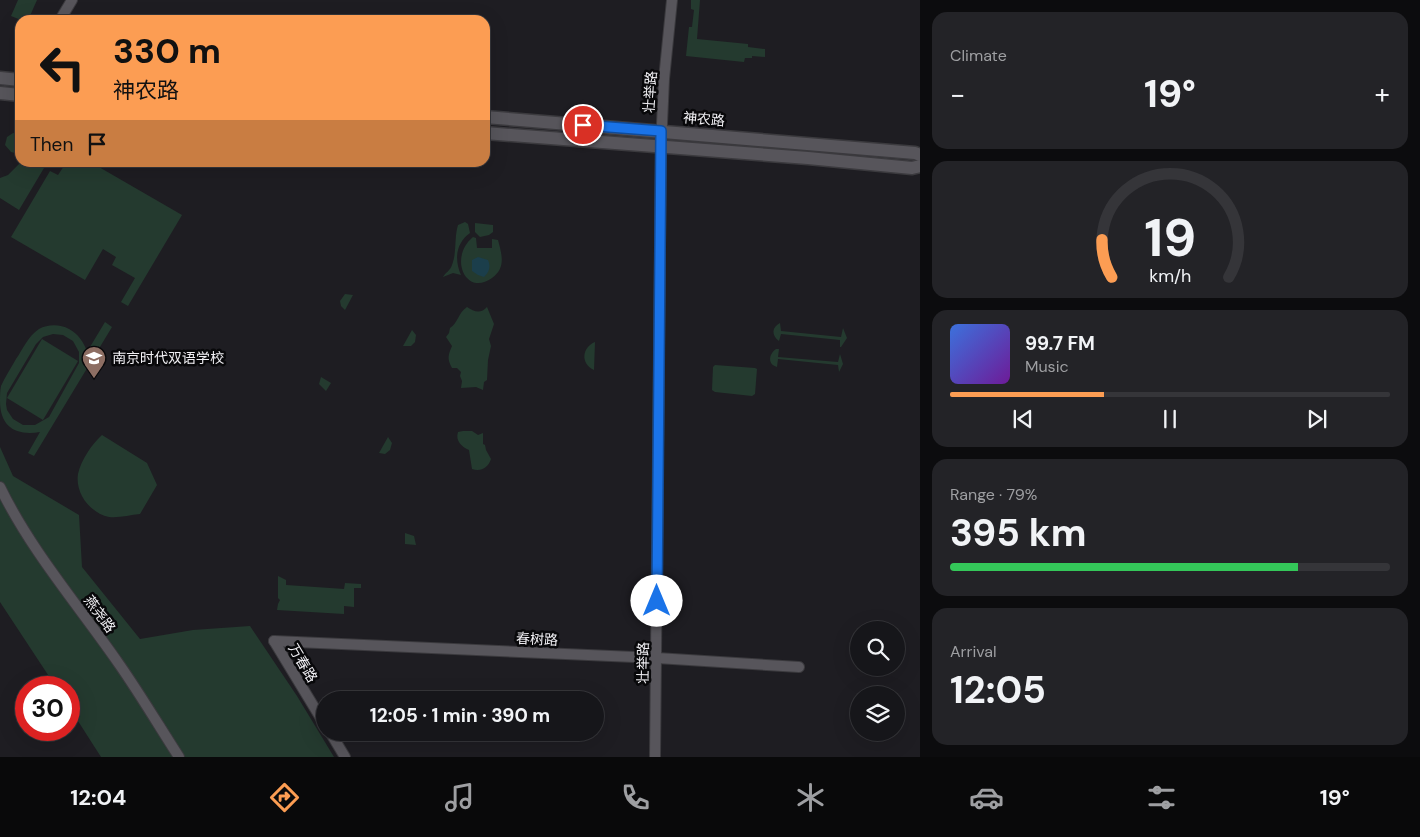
<!DOCTYPE html>
<html lang="en">
<head>
<meta charset="utf-8">
<style>
  body { margin:0; font-family:"DM Sans","Noto Sans SC",sans-serif; background:#232327; color:#f1f3f6; height:100vh; display:flex; flex-direction:column; font-size:19px; white-space:nowrap }
  * { box-sizing:border-box; margin:0 }
  p { font-size:16px; color:#9e9fa2 }
  .icon { flex:none; width:28px; height:28px; fill:none; stroke:currentColor; stroke-width:2; stroke-linecap:round; stroke-linejoin:round }
  .map { position:relative; flex:1; overflow:hidden }
  .side { display:flex; flex-direction:column; gap:12px; padding:12px; background:#0c0c0e; width:500px }
  .side>* { flex:none }
  .hud { position:absolute; left:15px; top:15px; width:475px; height:152px; border-radius:15px; box-shadow:0 5px 20px #0002,0 0 0 1px #353539; background:#fc9d53; color:#111; overflow:hidden }
  .controls { position:absolute; left:850px; top:621px; display:grid; gap:10px }
  .controls a { display:grid; place-items:center; width:55px; height:55px; border-radius:50%; background:#16161a; box-shadow:0 5px 20px #0002,0 0 0 1px #353539; font-size:25px }
  .speed { position:absolute; left:15px; top:676px; display:flex; gap:10px; font-size:25px; font-weight:700; text-align:center }
  .speed>* { display:grid; place-content:center; width:65px; height:65px; border-radius:50%; background:#16161a; box-shadow:0 5px 20px #0002,0 0 0 1px #353539; line-height:1 }
  .speed .limit { border:8px solid #d22; background:#fff; color:#111 }
  .pin { position:absolute; display:grid; place-items:center; width:42px; height:42px; color:#fff; margin:-21px; border:2px solid #fff; border-radius:50%; box-shadow:0 1px 5px #0007 }
  .me { position:absolute; width:55px; margin:-28px; rotate:0deg; stroke-linejoin:round; filter:drop-shadow(0 0 4px #0008) }
  .turn { display:flex; align-items:center; gap:18px; height:105px; padding:0 15px; font-size:22px }
  .turn .icon { width:65px; height:65px; stroke-width:2.5 }
  .turn b { display:block; font-size:35px; line-height:42px }
  .then { display:flex; align-items:center; height:48px; padding:0 15px; background:#0003; gap:10px; font-size:19px }
  .big { font-size:38px; font-weight:700; line-height:1.1 }
  .side .widget { flex:1; display:flex; flex-direction:column; justify-content:center; gap:8px; min-width:0; padding:0 18px; border-radius:15px; background:#232327 }
  .side .dial { align-items:center; gap:0 }
  .dial svg { height:130px; overflow:visible; fill:none; stroke:#353539; stroke-width:7; stroke-linecap:round; text-anchor:middle }
  .dial text { fill:#f1f3f6; stroke:none }
  .song { display:flex; align-items:center; gap:15px }
  .cover { width:60px; height:60px; border-radius:8px; background:linear-gradient(135deg,hsl(220 70% 55%),hsl(280 70% 35%)) }
  .played { height:5px; border-radius:2px; background:linear-gradient(90deg,#fc9d53 35%,#353539 35%) }
  .keys { display:flex; justify-content:space-around; direction:ltr }
  .heat { display:flex; justify-content:space-between; align-items:center; font-size:28px; direction:ltr }
  .charge { height:8px; border-radius:4px; background:linear-gradient(90deg,#34c759 79%,#353539 0) }
  .trip { position:absolute; left:316px; top:691px; width:288px; height:50px; border-radius:25px; background:#16161a; box-shadow:0 5px 20px #0002,0 0 0 1px #353539; font-weight:700; line-height:50px; text-align:center }
  .dock { display:flex; height:80px; justify-content:space-around; align-items:center; background:#09090a; color:#9e9fa2 }
  .dock .icon { width:35px; height:35px }
  .dock .selected { color:#fc9d53 }
  .dock b { font-size:22px; color:#f1f3f6 }
  main { display:flex; flex:1; min-height:0 }
  .map>svg:first-child { display:block }
  .green { fill:#243a2f; fill-rule:evenodd }
  .water { fill:#1b3e4b }
  .lines { fill:none; stroke-linecap:round; stroke-linejoin:round }
  .minor-casing { stroke:#3b3a3e; stroke-width:12 }
  .tertiary-casing { stroke:#3b3a3e; stroke-width:15 }
  .minor { stroke:#57555b; stroke-width:10 }
  .tertiary { stroke:#57555b; stroke-width:12 }
  .route-casing { stroke:#114b97; stroke-width:12 }
  .route { stroke:#1a73e8; stroke-width:9 }
  .labels { text-anchor:middle; dominant-baseline:central; stroke-width:5; stroke-linejoin:round; paint-order:stroke }
  .street-label { font-size:14px; fill:#f1f0f4; stroke:#08080a }
  .poi-label { font-size:14px; fill:#f1f0f4; stroke:#08080a; text-anchor:start }
</style>
</head>
<body>
<main>
<div class="map">
<svg width="920" height="757" viewBox="0 0 920 757">
  <rect width="100%" height="100%" fill="#1e1d22"/>
  <g class="green">
    <path d="M18,0H37L29,18L21,20L11,16Z"/>
    <path d="M691,0H700L697,39L748,44V47L765,49V57L752,56V58H745L744,62L686,56L689,27H692L694,10L691,9Z"/>
    <path d="M13,133L20,134V148L15,153L11,152L5,145L7,137Z"/>
    <path d="M20,163H34L44,168L19,210L0,198V178L8,175Z"/>
    <path d="M66,163H92L182,215L128,306L121,302L135,278L112,265L116,257L103,249L85,280L11,237L50,171L58,175Z"/>
    <path d="M465,222L468,224L470,233C456,243 454,259 461,275L453,273L443,277C446,272 450,271 452,265C457,252 454,238 458,225Z"/>
    <path d="M475,223L493,225V232L489,235L480,237L475,232Z"/>
    <path d="M473,237L476,238L477,248H492V239L498,240C502,255 506,268 492,278C466,297 448,258 473,237Z"/>
    <path d="M345,294L353,295L345,310L341,306L340,301Z"/>
    <path d="M467,307C474,312 481,314 487,307L494,324L489,339L491,346L488,360L487,380L484,382L483,390L476,387L461,388L462,381L460,376L461,372L457,368H452C447,359 448,355 452,346L446,337L449,333L450,328C458,323 458,313 467,307Z"/>
    <path d="M105,322L112,327L34,456L28,453L40,432C16,436 0,427 0,401C0,396 0,391 1,386C5,377 11,368 16,359C23,349 28,336 39,329C48,324 60,324 69,329C78,334 84,342 87,352ZM53,334L63,335L73,341L79,352V363L49,417L35,425H23L13,419L7,410L6,404L7,393L36,344L43,337Z"/>
    <path d="M780,323L781,331L841,337L843,328L847,338L841,347H840V340L781,334L779,341C771,335 772,327 780,323Z"/>
    <path d="M412,330L416,335L415,342L411,346H403Z"/>
    <path d="M42,339L78,361L43,420L7,398Z"/>
    <path d="M595,342L594,370C580,364 582,347 595,342Z"/>
    <path d="M776,349H779L778,357L838,362L840,354L843,364L839,372L838,365L778,359L777,367C767,364 769,354 776,349Z"/>
    <path d="M715,365L755,368L757,369L755,394L752,396L715,392L712,390L713,367Z"/>
    <path d="M321,377L331,383L326,391L319,384Z"/>
    <path d="M463,431H472L478,435L483,433V444L485,445L486,450L491,459C488,468 481,472 472,469L469,450C462,447 455,441 458,432Z"/>
    <path d="M102,435L147,463L157,485L140,514C130,515 119,518 109,517C90,513 75,493 78,474C81,460 92,444 102,435Z"/>
    <path d="M388,437L392,443L390,450L385,454L379,453Z"/>
    <path d="M0,447L13,476L79,515L82,567L140,639L193,630L250,626L297,696L334,757H101L69,707V688L56,687L0,602Z"/>
    <path d="M405,533L414,536L416,545L405,544Z"/>
    <path d="M278,576L286,580V585L344,589L345,583L361,584V588H354V607L344,606V614L277,610L278,604L280,600L278,598Z"/>
  </g>
  <path class="water" d="M478,257L488,260C491,267 489,272 484,277L478,275L472,271V260Z"/>
  <g class="lines">
    <g class="minor-casing">
      <g id="minor">
        <path d="M60,20L72,0"/>
        <path d="M0,487C31,551 79,606 119,664C140,694 159,726 179,757"/>
        <path d="M274,641L657,658L799,667"/>
        <path d="M274,641L325,725"/>
        <path d="M330,732L345,757"/>
        <path d="M655,757L661,146L664,79L672,0"/>
      </g>
    </g>
    <g class="tertiary-casing">
      <g id="tertiary">
        <path d="M0,78L20,80"/>
        <path d="M0,93L20,95"/>
        <path d="M485,117L915,153L920,155"/>
        <path d="M485,133L808,158L912,168L920,166"/>
      </g>
    </g>
    <use href="#minor" class="minor"/>
    <use href="#tertiary" class="tertiary"/>
  </g>
  <g class="lines">
    <g class="route-casing">
      <path id="route" d="M583,125L661,131L657,601"/>
    </g>
    <use href="#route" class="route"/>
  </g>
  <defs>
    <g id="school-pin" transform="scale(1.25)"><path d="M0 17L-7.5 6A9.5 9.5 0 1 1 7.5 6Z" fill="#8d6e63" stroke="#08080a"/><path d="M0-5L7-2L0 1L-7-2ZM-4 1L0 2.5L4 1V4Q0 6-4 4Z" fill="#fff"/></g>
  </defs>
  <g fill-rule="evenodd">
    <use href="#school-pin" x="94" y="358"/>
  </g>
  <g class="labels">
    <g class="street-label">
      <text transform="translate(650 92) rotate(-86)">壮举路</text>
      <text transform="translate(704 119) rotate(5)">神农路</text>
      <text transform="translate(100 614) rotate(54)">燕尧路</text>
      <text transform="translate(537 639) rotate(3)">春树路</text>
      <text transform="translate(303 663) rotate(59)">万春路</text>
      <text transform="translate(643 663) rotate(-89)">壮举路</text>
    </g>
    <g class="poi-label">
      <text x="112" y="358">南京时代双语学校</text>
    </g>
  </g>
</svg>
<div class="controls">
<a><svg class="icon" aria-label="search" viewBox="0 0 24 24"><circle cx="10" cy="10" r="6"/><path d="M15 15l6 6"/></svg></a>
<a><svg class="icon" aria-label="layers" viewBox="0 0 24 24"><path d="M12 4l9 5-9 5-9-5zM3 14l9 5 9-5"/></svg></a>
</div>
<div class="speed"><div class="limit">30</div></div>
<div class="pin" style="left:583px;top:125px;background:#d93025"><svg class="icon" aria-label="arrive" viewBox="0 0 24 24"><path d="M6 21V4h12l-3 4 3 4H6"/></svg></div>
<svg class="me" style="left:657px;top:601px" viewBox="-20 -20 40 40"><circle r="19" fill="#fff"/><path d="M0-13L10 11 0 6-10 11z" fill="#1a73e8"/></svg>
<div class="trip">12:05 · 1 min · 390 m</div>
<div class="hud">
<div class="turn"><svg class="icon" aria-label="left" viewBox="0 0 24 24"><path d="M17 20v-9H6M10 6l-5 5 5 5"/></svg><div><b>330 m</b>神农路</div></div>
<div class="then">Then<svg class="icon" aria-label="arrive" viewBox="0 0 24 24"><path d="M6 21V4h12l-3 4 3 4H6"/></svg></div>
</div>
</div>
<section class="side">
<div class="widget"><p>Climate</p>
<div class="heat"><a>−</a><b class="big">19°</b><a>+</a></div>
</div>
<div class="widget dial"><svg viewBox="0 0 100 80">
<path d="M14 69A42 42 0 1 1 86 69"/>
<path d="M14 69A42 42 0 0 1 8 46" stroke="#fc9d53"/>
<text x="50" y="56" font-size="32" font-weight="700">19</text>
<text x="50" y="72" font-size="11">km/h</text>
</svg></div>
<div class="widget">
<div class="song"><i class="cover"></i><div><b>99.7 FM</b><p>Music</p></div></div>
<div class="played"></div>
<div class="keys"><svg class="icon" aria-label="previous" viewBox="0 0 24 24"><path d="M18 5L8 12l10 7zM5 5v14"/></svg><svg class="icon" aria-label="pause" viewBox="0 0 24 24"><path d="M8 5v14M16 5v14"/></svg><svg class="icon" aria-label="next" viewBox="0 0 24 24"><path d="M6 5l10 7-10 7zM19 5v14"/></svg></div>
</div>
<div class="widget"><p>Range · 79%</p><b class="big">395 km</b><div class="charge"></div></div>
<div class="widget"><p>Arrival</p><b class="big">12:05</b></div>
</section>
</main>
<nav class="dock">
<b>12:04</b>
<svg class="icon selected" aria-label="directions" viewBox="0 0 24 24"><path d="M12 3l9 9-9 9-9-9zM9 14v-3h6M13 9l2 2-2 2"/></svg>
<svg class="icon" aria-label="music" viewBox="0 0 24 24"><path d="M9 18V5l10-2v13"/><circle cx="6" cy="18" r="3"/><circle cx="16" cy="16" r="3"/></svg>
<svg class="icon" aria-label="phone" viewBox="0 0 24 24"><path d="M5 4h4l2 5-3 2q2 4 5 5l2-3 5 2v4C11 20 4 13 5 4z"/></svg>
<svg class="icon" aria-label="climate" viewBox="0 0 24 24"><path d="M12 3v18M4 7l16 10M4 17L20 7"/></svg>
<svg class="icon" aria-label="car" viewBox="0 0 24 24"><path d="M5 17H2v-5l4-1 3-4h7l3 4 3 1v5h-3M9 17h6M6 11h13"/><circle cx="7" cy="17" r="2"/><circle cx="17" cy="17" r="2"/></svg>
<svg class="icon" aria-label="filters" viewBox="0 0 24 24"><path d="M4 7h16M4 17h16"/><circle cx="9" cy="7" r="2"/><circle cx="15" cy="17" r="2"/></svg>
<b>19°</b>
</nav>
</body>
</html>
